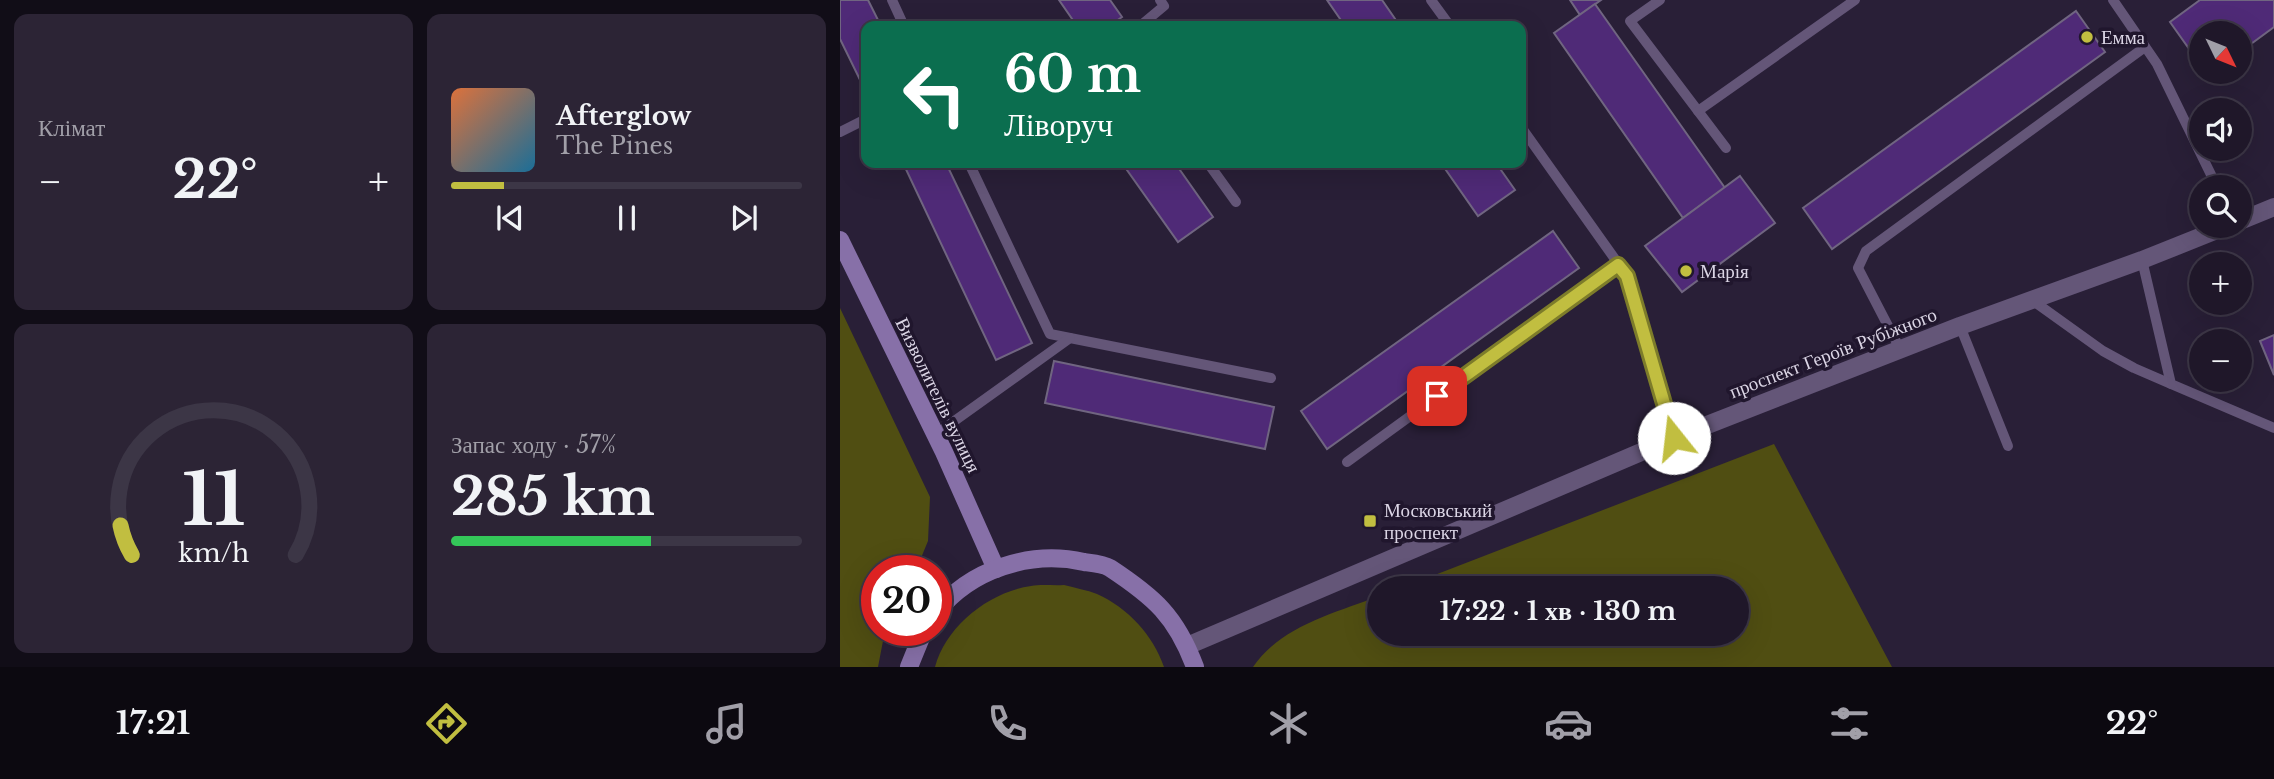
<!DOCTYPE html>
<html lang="uk">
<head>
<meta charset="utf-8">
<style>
  body { margin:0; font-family:"Libre Baskerville",serif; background:#2c2435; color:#f1f3f6; height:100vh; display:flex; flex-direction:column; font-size:26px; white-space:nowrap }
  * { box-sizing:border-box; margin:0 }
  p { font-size:23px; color:#a19fa8 }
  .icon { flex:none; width:38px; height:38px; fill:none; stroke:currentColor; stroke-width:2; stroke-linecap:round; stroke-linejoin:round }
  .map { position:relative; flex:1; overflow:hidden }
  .panel { display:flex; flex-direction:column; gap:14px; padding:14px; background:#110d17; width:840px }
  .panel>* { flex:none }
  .banner { position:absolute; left:21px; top:21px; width:665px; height:147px; border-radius:14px; box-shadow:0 7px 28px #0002,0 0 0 2px #3c3646; background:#0b6e4f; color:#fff; overflow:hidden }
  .needle { width:46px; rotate:133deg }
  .fabs { position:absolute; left:1349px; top:21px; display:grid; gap:14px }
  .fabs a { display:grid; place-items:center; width:63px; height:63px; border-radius:50%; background:#1f1729; box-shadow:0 7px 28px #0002,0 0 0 2px #3c3646; font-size:35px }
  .speed { position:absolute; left:21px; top:555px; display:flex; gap:14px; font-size:35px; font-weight:700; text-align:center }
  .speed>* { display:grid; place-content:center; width:91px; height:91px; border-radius:50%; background:#1f1729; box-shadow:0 7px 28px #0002,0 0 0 2px #3c3646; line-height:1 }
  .speed .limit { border:10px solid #d22; background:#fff; color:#111 }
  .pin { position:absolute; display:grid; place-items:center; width:60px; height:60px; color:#fff; margin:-30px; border-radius:14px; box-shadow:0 4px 10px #0006 }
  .me { position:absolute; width:77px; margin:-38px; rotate:344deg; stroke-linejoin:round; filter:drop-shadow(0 0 5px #0008) }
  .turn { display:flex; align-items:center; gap:24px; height:147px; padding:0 28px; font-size:32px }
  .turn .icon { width:91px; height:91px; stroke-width:2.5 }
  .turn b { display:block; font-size:49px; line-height:60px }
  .big { font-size:52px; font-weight:800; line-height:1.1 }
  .panel .widget { flex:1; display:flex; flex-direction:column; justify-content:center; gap:10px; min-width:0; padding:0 24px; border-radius:14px; background:#2c2435 }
  .panel .dial { align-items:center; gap:0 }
  .dial svg { height:182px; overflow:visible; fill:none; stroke:#3c3646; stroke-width:7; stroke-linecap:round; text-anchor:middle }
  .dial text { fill:#f1f3f6; stroke:none }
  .song { display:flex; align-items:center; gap:21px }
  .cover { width:84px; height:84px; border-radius:10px; background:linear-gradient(135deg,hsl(20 70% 55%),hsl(200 70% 35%)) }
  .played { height:7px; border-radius:4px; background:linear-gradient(90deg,#c1be40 15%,#3c3646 15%) }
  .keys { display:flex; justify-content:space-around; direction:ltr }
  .heat { display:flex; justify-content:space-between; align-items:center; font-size:38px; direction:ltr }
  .charge { height:10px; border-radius:5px; background:linear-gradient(90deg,#34c759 57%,#3c3646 0) }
  .panel .tiles { flex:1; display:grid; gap:14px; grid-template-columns:repeat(2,1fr) }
  .trip { position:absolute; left:527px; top:576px; width:382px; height:70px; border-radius:35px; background:#1f1729; box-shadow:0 7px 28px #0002,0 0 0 2px #3c3646; font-weight:800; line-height:70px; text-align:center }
  .dock { display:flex; height:112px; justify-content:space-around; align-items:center; background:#0c0910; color:#a19fa8 }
  .dock .icon { width:49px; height:49px }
  .dock .active { color:#c1be40 }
  .dock b { font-size:32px; color:#f1f3f6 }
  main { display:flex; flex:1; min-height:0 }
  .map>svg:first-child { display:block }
  .green { fill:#504e12 }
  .building { fill:#4f2a77; stroke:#706581; stroke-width:2 }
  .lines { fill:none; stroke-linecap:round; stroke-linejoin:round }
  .service { stroke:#645678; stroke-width:10 }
  .tertiary { stroke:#645678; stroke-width:18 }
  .secondary { stroke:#8770a8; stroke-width:18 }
  .route-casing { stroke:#7d7c2a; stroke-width:18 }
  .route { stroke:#c1be40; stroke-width:12 }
  .poi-dot { fill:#c1be40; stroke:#20162d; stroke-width:2.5 }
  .labels { text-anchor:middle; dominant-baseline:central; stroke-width:7; stroke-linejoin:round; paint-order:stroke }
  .poi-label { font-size:19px; fill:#dbd5e5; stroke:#20162d; text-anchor:start }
  .street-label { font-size:19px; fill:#dbd5e5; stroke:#20162d }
</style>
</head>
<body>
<main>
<section class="panel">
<div class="tiles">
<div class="widget"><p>Клімат</p>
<div class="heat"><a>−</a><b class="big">22°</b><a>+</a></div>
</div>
<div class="widget">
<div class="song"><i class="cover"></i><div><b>Afterglow</b><p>The Pines</p></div></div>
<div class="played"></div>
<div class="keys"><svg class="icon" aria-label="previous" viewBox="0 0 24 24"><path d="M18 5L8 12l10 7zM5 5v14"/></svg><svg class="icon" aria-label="pause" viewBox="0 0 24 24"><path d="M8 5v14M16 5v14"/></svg><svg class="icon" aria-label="next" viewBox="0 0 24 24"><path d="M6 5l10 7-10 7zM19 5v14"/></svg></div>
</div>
<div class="widget dial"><svg viewBox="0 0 100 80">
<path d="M14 69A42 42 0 1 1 86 69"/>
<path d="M14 69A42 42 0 0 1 9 56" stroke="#c1be40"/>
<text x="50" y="56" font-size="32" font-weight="700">11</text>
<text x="50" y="72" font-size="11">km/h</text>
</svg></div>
<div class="widget"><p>Запас ходу · 57%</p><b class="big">285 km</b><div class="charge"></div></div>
</div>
</section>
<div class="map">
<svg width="1434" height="667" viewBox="0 0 1434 667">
  <rect width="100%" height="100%" fill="#291f37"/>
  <g class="green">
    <path d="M0,308L90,497L88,541L76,570H37V630H48L43,641L38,667H0Z"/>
    <path d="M934,444L1052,667H413C441,626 495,613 539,596V634H896V588H561Z"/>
    <path d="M224,585C235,588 247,590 257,594C288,608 313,635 324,667H95C106,626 149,592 191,586C202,584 214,586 224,585Z"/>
  </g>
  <g class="building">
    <path d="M0,0H28L41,26H26L25,90L0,39Z"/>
    <path d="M219,0H270L282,17L269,26H237Z"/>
    <path d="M487,0H542L560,26H505Z"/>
    <path d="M730,0H761L740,15Z"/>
    <path d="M1360,0H1434V27L1400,52V33H1362V67L1330,22Z"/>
    <path d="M755,4L885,188L843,218L714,33Z"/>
    <path d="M1236,11L1265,52L992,249L963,208Z"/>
    <path d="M63,163H106L192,343L156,360Z"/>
    <path d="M282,163H335L373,217L338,242Z"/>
    <path d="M601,163H656L675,190L638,216Z"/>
    <path d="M900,176L935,223L842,292L805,246Z"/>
    <path d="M713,231L739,268L487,449L461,411Z"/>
    <path d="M1434,335V375L1420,341Z"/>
    <path d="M214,361L434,407L425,449L205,403Z"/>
  </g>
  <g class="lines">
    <g class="service">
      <path d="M52,0L64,26"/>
      <path d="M591,0L610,26"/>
      <path d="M820,0L790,21L886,148"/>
      <path d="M1273,0L1317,64L1377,187"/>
      <path d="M300,26L324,6L320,0"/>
      <path d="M858,111L1015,0"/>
      <path d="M681,127L787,276L834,438"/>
      <path d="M0,132L26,119"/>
      <path d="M129,163L210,334L431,378"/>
      <path d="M368,163L396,202"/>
      <path d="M1302,260L1331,384L1434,428"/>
      <path d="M1192,300L1263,351L1294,368L1331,384"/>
      <path d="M1120,326L1168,446"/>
      <path d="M1060,349L1018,268L1026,251L1305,47"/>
      <path d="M96,436L106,427L230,338"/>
      <path d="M507,462L778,265"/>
    </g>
    <g class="tertiary">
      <path d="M1400,221L1434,207"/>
      <path d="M347,646L834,438L1120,326L1302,260L1387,226"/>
    </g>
    <g class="secondary">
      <path d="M0,240L104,452L156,569"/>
      <path d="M96,613C130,569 191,550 244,562C252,563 264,564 270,568C314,597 336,616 355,667"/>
      <path d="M69,667L84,630"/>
    </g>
  </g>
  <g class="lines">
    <g class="route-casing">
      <path id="route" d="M597,396L778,265L787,276L834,438"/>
    </g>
    <use href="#route" class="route"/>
  </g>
  <g class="poi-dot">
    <circle cx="1247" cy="37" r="7"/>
    <circle cx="846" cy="271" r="7"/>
    <rect x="523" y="514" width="14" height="14" rx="3.5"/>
  </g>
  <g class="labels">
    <g class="poi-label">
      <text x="1261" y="37">Емма</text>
      <text x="860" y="271">Марія</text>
      <text x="544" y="510">Московський<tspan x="544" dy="22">проспект</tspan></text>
    </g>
    <g class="street-label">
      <text transform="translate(993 353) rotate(-21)">проспект Героїв Рубіжного</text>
      <text transform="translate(98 395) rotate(64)">Визволителів вулиця</text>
    </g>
  </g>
</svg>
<div class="fabs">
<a><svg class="needle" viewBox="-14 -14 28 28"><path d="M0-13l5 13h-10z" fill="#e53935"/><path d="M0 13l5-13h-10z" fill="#a19fa8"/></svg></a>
<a><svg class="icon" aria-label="sound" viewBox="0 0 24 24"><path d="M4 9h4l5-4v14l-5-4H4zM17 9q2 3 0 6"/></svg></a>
<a><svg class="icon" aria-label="search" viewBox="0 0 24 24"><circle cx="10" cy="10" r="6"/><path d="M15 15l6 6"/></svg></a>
<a>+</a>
<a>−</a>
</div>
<div class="speed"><div class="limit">20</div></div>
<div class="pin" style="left:597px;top:396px;background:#d93025"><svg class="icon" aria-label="arrive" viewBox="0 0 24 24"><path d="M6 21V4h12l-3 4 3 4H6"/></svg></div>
<svg class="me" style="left:834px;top:438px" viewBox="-20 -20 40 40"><circle r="19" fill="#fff"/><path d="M0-13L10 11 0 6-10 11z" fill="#c1be40"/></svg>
<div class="trip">17:22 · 1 хв · 130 m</div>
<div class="banner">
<div class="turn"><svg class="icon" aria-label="left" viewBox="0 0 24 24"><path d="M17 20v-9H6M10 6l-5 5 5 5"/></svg><div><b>60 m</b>Ліворуч</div></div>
</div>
</div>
</main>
<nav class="dock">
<b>17:21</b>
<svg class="icon active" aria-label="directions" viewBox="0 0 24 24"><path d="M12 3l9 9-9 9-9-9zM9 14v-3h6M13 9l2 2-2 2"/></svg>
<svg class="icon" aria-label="music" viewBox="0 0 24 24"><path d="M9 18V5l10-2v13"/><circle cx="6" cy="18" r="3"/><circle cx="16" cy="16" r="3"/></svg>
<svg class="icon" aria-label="phone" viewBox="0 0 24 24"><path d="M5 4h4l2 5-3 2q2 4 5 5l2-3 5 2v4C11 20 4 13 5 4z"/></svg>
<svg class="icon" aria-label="climate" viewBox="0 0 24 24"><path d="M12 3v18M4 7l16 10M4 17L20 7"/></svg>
<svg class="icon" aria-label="car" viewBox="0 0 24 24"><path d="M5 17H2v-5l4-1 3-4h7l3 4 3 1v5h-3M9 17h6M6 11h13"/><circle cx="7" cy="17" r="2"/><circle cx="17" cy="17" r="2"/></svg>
<svg class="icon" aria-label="filters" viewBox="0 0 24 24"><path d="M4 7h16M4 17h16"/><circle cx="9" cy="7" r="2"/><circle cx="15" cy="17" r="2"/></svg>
<b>22°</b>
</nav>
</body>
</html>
